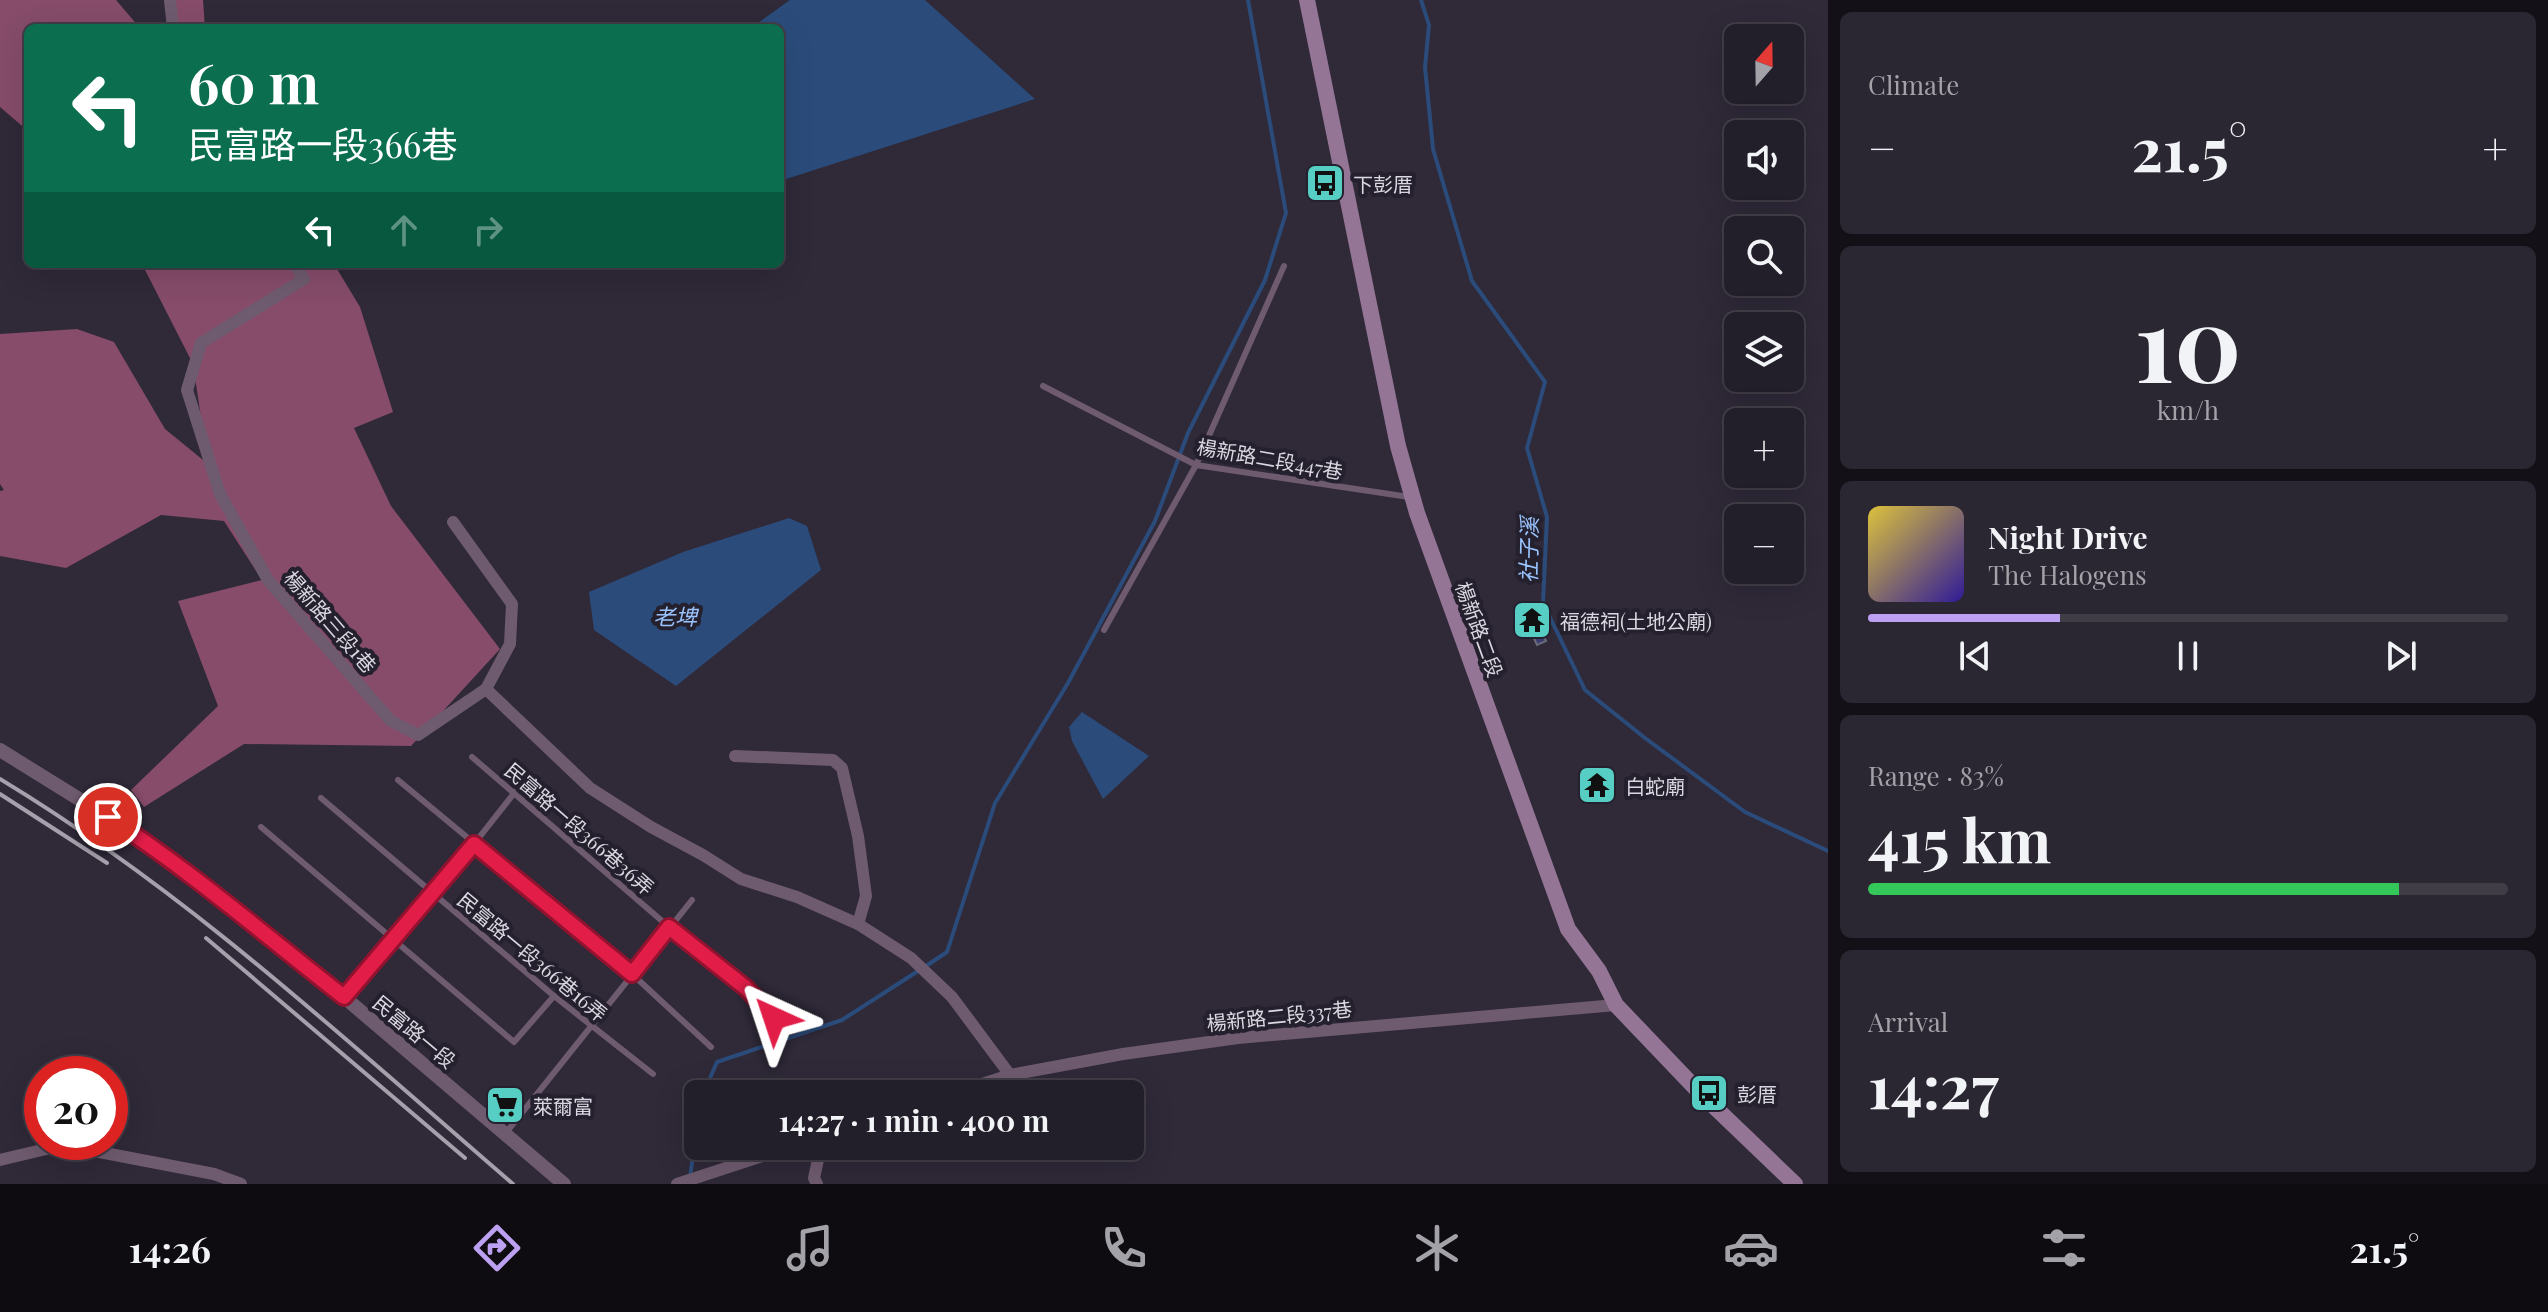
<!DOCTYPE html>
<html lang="en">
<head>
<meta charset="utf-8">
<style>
  body { margin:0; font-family:"Playfair Display","Noto Sans TC",serif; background:#2b2732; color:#f1f3f6; height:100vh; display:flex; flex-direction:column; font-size:30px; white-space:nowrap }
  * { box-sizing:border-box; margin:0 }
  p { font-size:26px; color:#a3a2a8 }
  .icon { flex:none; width:44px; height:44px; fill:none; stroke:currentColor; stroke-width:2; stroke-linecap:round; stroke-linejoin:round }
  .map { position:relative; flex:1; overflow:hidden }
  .side { display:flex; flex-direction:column; gap:12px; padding:12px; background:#131117; width:720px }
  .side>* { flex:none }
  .top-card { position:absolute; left:24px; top:24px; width:760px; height:244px; border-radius:12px; box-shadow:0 8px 32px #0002,0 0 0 2px #403d47; background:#0b6e4f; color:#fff; overflow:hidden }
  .needle { width:52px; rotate:20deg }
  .buttons { position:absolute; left:1724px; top:24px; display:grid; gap:16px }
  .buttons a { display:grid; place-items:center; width:80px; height:80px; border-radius:12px; background:#231f2a; box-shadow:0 8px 32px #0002,0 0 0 2px #403d47; font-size:40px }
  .speed { position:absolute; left:24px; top:1056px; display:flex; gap:16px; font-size:40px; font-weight:700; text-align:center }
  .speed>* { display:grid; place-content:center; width:104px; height:104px; border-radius:50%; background:#231f2a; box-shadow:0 8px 32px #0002,0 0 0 2px #403d47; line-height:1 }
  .speed .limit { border:12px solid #d22; background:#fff; color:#111 }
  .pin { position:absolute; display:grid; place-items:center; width:68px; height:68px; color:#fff; margin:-34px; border:4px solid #fff; border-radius:50%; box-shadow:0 2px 8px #0007 }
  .me { position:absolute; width:88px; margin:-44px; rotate:318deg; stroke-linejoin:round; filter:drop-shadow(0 0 6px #0008) }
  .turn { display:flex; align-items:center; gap:28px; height:168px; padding:0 32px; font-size:36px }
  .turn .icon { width:104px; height:104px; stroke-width:2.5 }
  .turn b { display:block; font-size:56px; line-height:68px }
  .lanes { display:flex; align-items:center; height:76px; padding:0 32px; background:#0003; justify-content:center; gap:40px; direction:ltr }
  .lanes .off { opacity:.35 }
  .big { font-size:60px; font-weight:700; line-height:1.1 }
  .side .widget { flex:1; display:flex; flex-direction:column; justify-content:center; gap:12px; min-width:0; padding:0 28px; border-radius:12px; background:#2b2732 }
  .side .dial { align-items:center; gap:0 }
  .dial b { font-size:104px; line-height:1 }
  .song { display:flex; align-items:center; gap:24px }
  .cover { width:96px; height:96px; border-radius:12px; background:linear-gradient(135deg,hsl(50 70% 55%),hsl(250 70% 35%)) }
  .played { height:8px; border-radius:4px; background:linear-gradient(90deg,#bca0f2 30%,#403d47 30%) }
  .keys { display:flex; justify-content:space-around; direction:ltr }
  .heat { display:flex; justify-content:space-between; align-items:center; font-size:44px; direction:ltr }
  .charge { height:12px; border-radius:6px; background:linear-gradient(90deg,#34c759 83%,#403d47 0) }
  .trip { position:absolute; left:684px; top:1080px; width:460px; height:80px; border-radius:12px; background:#231f2a; box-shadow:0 8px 32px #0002,0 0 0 2px #403d47; font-weight:700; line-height:80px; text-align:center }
  .menu { display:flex; height:128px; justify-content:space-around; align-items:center; background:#0e0c11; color:#a3a2a8 }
  .menu .icon { width:56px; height:56px }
  .menu .current { color:#bca0f2 }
  .menu b { font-size:36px; color:#f1f3f6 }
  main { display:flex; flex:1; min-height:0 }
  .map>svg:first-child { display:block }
  .forest { fill:#864c6a }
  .water { fill:#2b4c7b }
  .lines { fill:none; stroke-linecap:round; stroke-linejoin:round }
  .stream { stroke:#2b4c7b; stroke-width:4 }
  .building { fill:#3a3c70; stroke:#696b7c; stroke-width:2 }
  .service { stroke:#6f5b6f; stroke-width:6 }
  .minor { stroke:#6f5b6f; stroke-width:12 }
  .tertiary { stroke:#6f5b6f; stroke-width:14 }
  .secondary { stroke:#947595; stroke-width:16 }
  .rail { stroke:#a5a0ac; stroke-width:4 }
  .route-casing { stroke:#92132f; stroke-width:20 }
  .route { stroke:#e11d48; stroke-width:14 }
  .labels { text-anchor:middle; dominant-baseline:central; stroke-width:8; stroke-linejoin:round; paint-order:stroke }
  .poi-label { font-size:20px; fill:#dbd7e1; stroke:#25202d; text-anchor:start }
  .street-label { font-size:20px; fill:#dbd7e1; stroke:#25202d }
  .water-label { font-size:22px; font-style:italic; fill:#99c3fd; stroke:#25202d }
</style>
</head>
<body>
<main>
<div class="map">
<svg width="1828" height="1184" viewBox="0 0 1828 1184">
  <rect width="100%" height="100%" fill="#2f2938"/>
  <g class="forest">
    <path d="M0,0H116L140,28H28V131L0,107Z"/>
    <path d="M176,0H203L205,28H174Z"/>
    <path d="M142,264H334L360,307L393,412L354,428L391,506L500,649L411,746L244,744L144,807L131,790L218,706L178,601L262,580L224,521L161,515L66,568L0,556V491L4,490L0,484V334L77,329L114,342L165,429L208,464L193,364Z"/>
  </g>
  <g class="water">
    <path d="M790,0H925L1035,99L780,181V28H751Z"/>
    <path d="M789,518L807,526L821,570L676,686L594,630L589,592L683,552Z"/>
    <path d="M1082,712L1149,756L1103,799L1072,741L1069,727Z"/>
  </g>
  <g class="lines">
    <g class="stream">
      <path d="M1421,0L1429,25L1425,67L1433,149L1472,281L1545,382L1527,448L1547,517L1543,603L1585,690L1645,738L1745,812L1828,851"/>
      <path d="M926,966L947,952L995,803L1068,683L1155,521L1188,433L1265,280L1286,213L1248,0"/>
      <path d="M703,1094L717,1062L842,1020L918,971"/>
      <path d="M690,1178L698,1117"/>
    </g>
  </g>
  <path class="building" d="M1533,610L1546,641L1537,645L1523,614Z"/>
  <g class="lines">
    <g class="service">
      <path d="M1043,386L1196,465L1409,497"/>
      <path d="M1104,630L1196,465L1284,266"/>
      <path d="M472,757L669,927L746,988L774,1018"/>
      <path d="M398,780L632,974L711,1047"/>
      <path d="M321,798L554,996L653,1074"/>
      <path d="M261,827L514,1042L554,996"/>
      <path d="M344,997L474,844L515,792"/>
      <path d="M505,1134L692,900"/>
    </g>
    <g class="minor">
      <path d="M170,0L173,28"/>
      <path d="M294,264L304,279L201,343L187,390L220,494L268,580L391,721L418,735L486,689"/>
      <path d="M453,522L512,604L510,644L486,689L590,788L651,827L703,855L741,879L797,897L858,924L911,958L952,997L1010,1075"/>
      <path d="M735,756L833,760L842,768L858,836L866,896L858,924"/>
      <path d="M951,1094L1010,1075L1123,1054L1238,1038L1616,1005"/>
      <path d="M0,1160L63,1145L214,1174L241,1184"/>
      <path d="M677,1184L793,1146"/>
      <path d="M817,1184L814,1178L821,1146"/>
    </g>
    <path class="tertiary" d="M0,750L108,817L182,867L208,890L344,997L564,1184"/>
    <path class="secondary" d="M1307,0L1398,446L1417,513L1568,929L1599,971L1616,1005L1701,1094L1795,1184"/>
    <g class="rail">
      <path d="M0,779C187,892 348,1042 513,1184"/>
      <path d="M0,794L107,863"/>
      <path d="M206,938L465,1158"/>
    </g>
  </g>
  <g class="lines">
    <g class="route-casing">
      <path id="route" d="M108,817C191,871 266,936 344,997L474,844L632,974L669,927L746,988L774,1018"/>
    </g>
    <use href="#route" class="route"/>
  </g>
  <defs>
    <g id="bus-square" transform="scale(2)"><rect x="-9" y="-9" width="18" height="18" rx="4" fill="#56cec4" stroke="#25202d"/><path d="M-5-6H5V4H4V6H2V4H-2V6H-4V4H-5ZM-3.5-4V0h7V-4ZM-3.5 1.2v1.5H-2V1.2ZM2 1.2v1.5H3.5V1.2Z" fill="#111"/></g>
    <g id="temple-square" transform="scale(2)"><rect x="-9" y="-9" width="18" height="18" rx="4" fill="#56cec4" stroke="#25202d"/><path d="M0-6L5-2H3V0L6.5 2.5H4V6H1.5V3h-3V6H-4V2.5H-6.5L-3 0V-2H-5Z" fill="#111"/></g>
    <g id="supermarket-square" transform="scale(2)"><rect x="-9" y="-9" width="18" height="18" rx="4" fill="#56cec4" stroke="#25202d"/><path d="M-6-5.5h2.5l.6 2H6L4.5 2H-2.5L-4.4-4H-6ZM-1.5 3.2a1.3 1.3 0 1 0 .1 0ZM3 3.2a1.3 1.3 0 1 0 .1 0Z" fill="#111"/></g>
  </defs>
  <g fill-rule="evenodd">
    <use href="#bus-square" x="1325" y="183"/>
    <use href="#temple-square" x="1532" y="620"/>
    <use href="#temple-square" x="1597" y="785"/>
    <use href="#bus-square" x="1709" y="1093"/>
    <use href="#supermarket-square" x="505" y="1105"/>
  </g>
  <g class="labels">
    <g class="poi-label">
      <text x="1353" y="183">下彭厝</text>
      <text x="1560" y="620">福德祠(土地公廟)</text>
      <text x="1625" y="785">白蛇廟</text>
      <text x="1737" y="1093">彭厝</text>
      <text x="533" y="1105">萊爾富</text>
    </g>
    <g class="street-label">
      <text transform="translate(1270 458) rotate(10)">楊新路二段447巷</text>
      <text transform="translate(331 621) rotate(49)">楊新路三段1巷</text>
      <text transform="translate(1480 629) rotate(70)">楊新路二段</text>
      <text transform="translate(580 828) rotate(41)">民富路一段366巷36弄</text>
      <text transform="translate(533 956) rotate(40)">民富路一段366巷16弄</text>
      <text transform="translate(1279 1015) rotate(-6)">楊新路二段337巷</text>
      <text transform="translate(415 1031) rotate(40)">民富路一段</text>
    </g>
    <g class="water-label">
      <text transform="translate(1528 550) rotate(-89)">社子溪</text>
      <text x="675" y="616">老埤</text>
    </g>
  </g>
</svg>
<div class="buttons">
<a><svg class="needle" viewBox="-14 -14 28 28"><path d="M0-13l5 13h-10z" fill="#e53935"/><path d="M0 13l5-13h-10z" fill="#a3a2a8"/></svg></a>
<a><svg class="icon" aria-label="sound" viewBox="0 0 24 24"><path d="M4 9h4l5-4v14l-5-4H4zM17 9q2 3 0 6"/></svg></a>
<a><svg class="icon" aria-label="search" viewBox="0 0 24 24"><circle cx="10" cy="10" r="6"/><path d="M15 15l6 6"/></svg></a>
<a><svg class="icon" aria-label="layers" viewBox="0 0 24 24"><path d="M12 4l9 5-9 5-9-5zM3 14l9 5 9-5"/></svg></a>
<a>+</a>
<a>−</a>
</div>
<div class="speed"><div class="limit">20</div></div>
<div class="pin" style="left:108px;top:817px;background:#d93025"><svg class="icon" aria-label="arrive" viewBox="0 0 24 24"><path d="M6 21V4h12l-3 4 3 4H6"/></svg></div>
<svg class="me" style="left:774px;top:1018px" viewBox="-20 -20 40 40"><path d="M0-17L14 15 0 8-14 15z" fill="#e11d48" stroke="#fff" stroke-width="4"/></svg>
<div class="trip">14:27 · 1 min · 400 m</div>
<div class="top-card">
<div class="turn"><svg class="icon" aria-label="left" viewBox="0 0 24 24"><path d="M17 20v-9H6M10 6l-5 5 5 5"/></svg><div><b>60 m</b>民富路一段366巷</div></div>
<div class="lanes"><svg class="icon" aria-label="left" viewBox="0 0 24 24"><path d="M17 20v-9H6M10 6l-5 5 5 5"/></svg><svg class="icon off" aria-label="ahead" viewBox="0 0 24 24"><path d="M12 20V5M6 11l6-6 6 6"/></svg><svg class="icon off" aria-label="right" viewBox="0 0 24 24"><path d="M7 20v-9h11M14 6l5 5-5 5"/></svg></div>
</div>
</div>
<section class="side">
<div class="widget"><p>Climate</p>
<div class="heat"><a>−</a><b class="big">21.5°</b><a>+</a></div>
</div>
<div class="widget dial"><b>10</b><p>km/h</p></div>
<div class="widget">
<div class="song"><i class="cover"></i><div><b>Night Drive</b><p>The Halogens</p></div></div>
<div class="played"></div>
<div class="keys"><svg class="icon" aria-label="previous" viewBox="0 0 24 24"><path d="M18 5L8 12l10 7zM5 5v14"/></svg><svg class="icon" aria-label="pause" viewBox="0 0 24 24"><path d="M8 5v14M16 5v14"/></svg><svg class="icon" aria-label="next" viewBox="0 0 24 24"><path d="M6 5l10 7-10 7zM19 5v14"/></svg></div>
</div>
<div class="widget"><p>Range · 83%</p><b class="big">415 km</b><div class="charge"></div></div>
<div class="widget"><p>Arrival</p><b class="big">14:27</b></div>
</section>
</main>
<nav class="menu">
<b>14:26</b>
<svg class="icon current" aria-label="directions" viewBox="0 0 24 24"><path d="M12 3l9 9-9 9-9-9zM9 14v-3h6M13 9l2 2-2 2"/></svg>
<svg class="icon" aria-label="music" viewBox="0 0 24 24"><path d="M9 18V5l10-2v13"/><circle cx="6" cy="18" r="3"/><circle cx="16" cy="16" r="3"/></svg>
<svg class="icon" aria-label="phone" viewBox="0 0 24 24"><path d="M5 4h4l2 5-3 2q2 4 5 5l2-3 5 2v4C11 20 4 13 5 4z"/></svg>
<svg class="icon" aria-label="climate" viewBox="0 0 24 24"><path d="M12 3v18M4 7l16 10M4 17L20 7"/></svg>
<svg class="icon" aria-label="car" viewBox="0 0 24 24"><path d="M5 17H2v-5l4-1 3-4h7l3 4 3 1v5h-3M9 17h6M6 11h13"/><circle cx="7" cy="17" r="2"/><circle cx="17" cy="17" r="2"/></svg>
<svg class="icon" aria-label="filters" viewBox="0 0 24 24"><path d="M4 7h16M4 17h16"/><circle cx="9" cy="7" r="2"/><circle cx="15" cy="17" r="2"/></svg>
<b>21.5°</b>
</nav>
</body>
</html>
